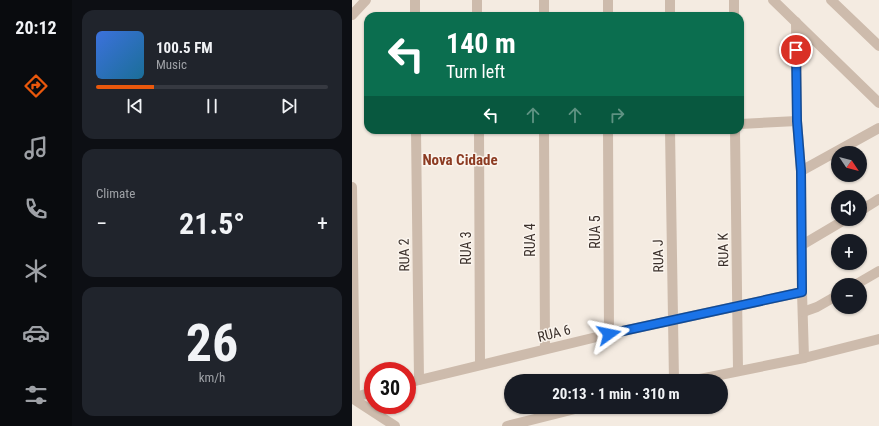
<!DOCTYPE html>
<html lang="en">
<head>
<meta charset="utf-8">
<style>
  body { margin:0; font-family:"Roboto Condensed",sans-serif; background:#20242c; color:#f1f3f6; height:100vh; display:flex; flex-direction:column; font-size:15px; white-space:nowrap }
  * { box-sizing:border-box; margin:0 }
  p { font-size:13px; color:#9ea1a6 }
  .icon { flex:none; width:22px; height:22px; fill:none; stroke:currentColor; stroke-width:2; stroke-linecap:round; stroke-linejoin:round }
  .map { position:relative; flex:1; overflow:hidden }
  .drawer { display:flex; flex-direction:column; gap:10px; padding:10px; background:#0d0f14; width:280px }
  .drawer>* { flex:none }
  .hud { position:absolute; left:12px; top:12px; width:380px; height:122px; border-radius:12px; box-shadow:0 1px 3px #0004; background:#0b6e4f; color:#fff; overflow:hidden }
  .needle { width:26px; rotate:125deg }
  .tools { position:absolute; left:479px; top:146px; display:grid; gap:8px }
  .tools a { display:grid; place-items:center; width:36px; height:36px; border-radius:50%; background:#171b24; box-shadow:0 1px 3px #0004; font-size:20px }
  .speed { position:absolute; left:12px; top:362px; display:flex; gap:8px; font-size:20px; font-weight:700; text-align:center }
  .speed>* { display:grid; place-content:center; width:52px; height:52px; border-radius:50%; background:#171b24; box-shadow:0 1px 3px #0004; line-height:1 }
  .speed .limit { border:6px solid #d22; background:#fff; color:#111 }
  .pin { position:absolute; display:grid; place-items:center; width:34px; height:34px; color:#fff; margin:-17px; border:2px solid #fff; border-radius:50%; box-shadow:0 1px 4px #0007 }
  .me { position:absolute; width:44px; margin:-22px; rotate:78deg; stroke-linejoin:round; filter:drop-shadow(0 0 3px #0008) }
  .turn { display:flex; align-items:center; gap:14px; height:84px; padding:0 16px; font-size:18px }
  .turn .icon { width:52px; height:52px; stroke-width:2.5 }
  .turn b { display:block; font-size:28px; line-height:34px }
  .lanes { display:flex; align-items:center; height:38px; padding:0 16px; background:#0003; justify-content:center; gap:20px; direction:ltr }
  .lanes .off { opacity:.35 }
  .big { font-size:30px; font-weight:700; line-height:1.1 }
  .drawer .tile { flex:1; display:flex; flex-direction:column; justify-content:center; gap:6px; min-width:0; padding:0 14px; border-radius:12px; background:#20242c }
  .drawer .dial { align-items:center; gap:0 }
  .dial b { font-size:52px; line-height:1 }
  .song { display:flex; align-items:center; gap:12px }
  .cover { width:48px; height:48px; border-radius:6px; background:linear-gradient(135deg,hsl(220 70% 55%),hsl(200 70% 35%)) }
  .played { height:4px; border-radius:2px; background:linear-gradient(90deg,#ea580c 25%,#363941 25%) }
  .keys { display:flex; justify-content:space-around; direction:ltr }
  .heat { display:flex; justify-content:space-between; align-items:center; font-size:22px; direction:ltr }
  .trip { position:absolute; left:152px; top:374px; width:224px; height:40px; border-radius:20px; background:#171b24; box-shadow:0 1px 3px #0004; font-weight:700; line-height:40px; text-align:center }
  main { display:flex; flex:1; min-height:0 }
  .dock { display:flex; flex-direction:column; width:72px; justify-content:space-around; align-items:center; background:#090b0e; color:#9ea1a6 }
  .dock .icon { width:28px; height:28px }
  .dock .selected { color:#ea580c }
  .dock b { font-size:18px; color:#f1f3f6 }
  .map>svg:first-child { display:block }
  .lines { fill:none; stroke-linecap:round; stroke-linejoin:round }
  .minor { stroke:#cdbbac; stroke-width:10 }
  .route-casing { stroke:#114b97; stroke-width:10 }
  .route { stroke:#1a73e8; stroke-width:7 }
  .labels { text-anchor:middle; dominant-baseline:central; stroke-width:3; stroke-linejoin:round; paint-order:stroke }
  .street-label { font-size:14px; fill:#3b302b; stroke:#fbf5ee }
  .neighbourhood-label { font-size:15px; font-weight:bold; fill:#8c3b22; stroke:#fbf5ee }
</style>
</head>
<body>
<main>
<nav class="dock">
<b>20:12</b>
<svg class="icon selected" aria-label="directions" viewBox="0 0 24 24"><path d="M12 3l9 9-9 9-9-9zM9 14v-3h6M13 9l2 2-2 2"/></svg>
<svg class="icon" aria-label="music" viewBox="0 0 24 24"><path d="M9 18V5l10-2v13"/><circle cx="6" cy="18" r="3"/><circle cx="16" cy="16" r="3"/></svg>
<svg class="icon" aria-label="phone" viewBox="0 0 24 24"><path d="M5 4h4l2 5-3 2q2 4 5 5l2-3 5 2v4C11 20 4 13 5 4z"/></svg>
<svg class="icon" aria-label="climate" viewBox="0 0 24 24"><path d="M12 3v18M4 7l16 10M4 17L20 7"/></svg>
<svg class="icon" aria-label="car" viewBox="0 0 24 24"><path d="M5 17H2v-5l4-1 3-4h7l3 4 3 1v5h-3M9 17h6M6 11h13"/><circle cx="7" cy="17" r="2"/><circle cx="17" cy="17" r="2"/></svg>
<svg class="icon" aria-label="filters" viewBox="0 0 24 24"><path d="M4 7h16M4 17h16"/><circle cx="9" cy="7" r="2"/><circle cx="15" cy="17" r="2"/></svg>
</nav>
<section class="drawer">
<div class="tile">
<div class="song"><i class="cover"></i><div><b>100.5 FM</b><p>Music</p></div></div>
<div class="played"></div>
<div class="keys"><svg class="icon" aria-label="previous" viewBox="0 0 24 24"><path d="M18 5L8 12l10 7zM5 5v14"/></svg><svg class="icon" aria-label="pause" viewBox="0 0 24 24"><path d="M8 5v14M16 5v14"/></svg><svg class="icon" aria-label="next" viewBox="0 0 24 24"><path d="M6 5l10 7-10 7zM19 5v14"/></svg></div>
</div>
<div class="tile"><p>Climate</p>
<div class="heat"><a>−</a><b class="big">21.5°</b><a>+</a></div>
</div>
<div class="tile dial"><b>26</b><p>km/h</p></div>
</section>
<div class="map">
<svg width="527" height="426" viewBox="0 0 527 426">
  <rect width="100%" height="100%" fill="#f4ebe1"/>
  <g class="lines">
    <g class="minor">
      <path d="M63,0V16"/>
      <path d="M125,0V16"/>
      <path d="M256,0V16"/>
      <path d="M318,0V16"/>
      <path d="M382,0V16"/>
      <path d="M421,0L527,103"/>
      <path d="M479,0L527,46"/>
      <path d="M0,15L14,0"/>
      <path d="M192,16V0"/>
      <path d="M444,22L445,121L449,171L450,292L452,358"/>
      <path d="M388,124L445,121"/>
      <path d="M64,130L67,380"/>
      <path d="M127,130L128,365"/>
      <path d="M192,130L193,349"/>
      <path d="M256,130L257,334"/>
      <path d="M318,130L322,381"/>
      <path d="M383,130L386,370"/>
      <path d="M449,171L527,128"/>
      <path d="M0,187L3,397"/>
      <path d="M508,211L527,199"/>
      <path d="M450,245L494,219"/>
      <path d="M503,285L527,271"/>
      <path d="M451,312L465,307L486,295"/>
      <path d="M338,381L452,358L527,339"/>
      <path d="M55,383L257,334L450,292"/>
      <path d="M0,398L43,426"/>
      <path d="M0,398L21,392"/>
      <path d="M155,426L231,407"/>
    </g>
  </g>
  <g class="lines">
    <g class="route-casing">
      <path id="route" d="M257,334L450,292L449,171L445,121L444,50"/>
    </g>
    <use href="#route" class="route"/>
  </g>
  <g class="labels">
    <g class="street-label">
      <text transform="translate(243 232) rotate(-90)">RUA 5</text>
      <text transform="translate(178 240) rotate(-90)">RUA 4</text>
      <text transform="translate(114 248) rotate(-90)">RUA 3</text>
      <text transform="translate(371 250) rotate(-91)">RUA K</text>
      <text transform="translate(52 255) rotate(-91)">RUA 2</text>
      <text transform="translate(306 256) rotate(-91)">RUA J</text>
      <text transform="translate(202 333) rotate(-14)">RUA 6</text>
    </g>
    <g class="neighbourhood-label">
      <text x="108" y="160">Nova Cidade</text>
    </g>
  </g>
</svg>
<div class="tools">
<a><svg class="needle" viewBox="-14 -14 28 28"><path d="M0-13l5 13h-10z" fill="#e53935"/><path d="M0 13l5-13h-10z" fill="#9ea1a6"/></svg></a>
<a><svg class="icon" aria-label="sound" viewBox="0 0 24 24"><path d="M4 9h4l5-4v14l-5-4H4zM17 9q2 3 0 6"/></svg></a>
<a>+</a>
<a>−</a>
</div>
<div class="speed"><div class="limit">30</div></div>
<div class="pin" style="left:444px;top:50px;background:#d93025"><svg class="icon" aria-label="arrive" viewBox="0 0 24 24"><path d="M6 21V4h12l-3 4 3 4H6"/></svg></div>
<svg class="me" style="left:257px;top:334px" viewBox="-20 -20 40 40"><path d="M0-17L14 15 0 8-14 15z" fill="#1a73e8" stroke="#fff" stroke-width="4"/></svg>
<div class="trip">20:13 · 1 min · 310 m</div>
<div class="hud">
<div class="turn"><svg class="icon" aria-label="left" viewBox="0 0 24 24"><path d="M17 20v-9H6M10 6l-5 5 5 5"/></svg><div><b>140 m</b>Turn left</div></div>
<div class="lanes"><svg class="icon" aria-label="left" viewBox="0 0 24 24"><path d="M17 20v-9H6M10 6l-5 5 5 5"/></svg><svg class="icon off" aria-label="ahead" viewBox="0 0 24 24"><path d="M12 20V5M6 11l6-6 6 6"/></svg><svg class="icon off" aria-label="ahead" viewBox="0 0 24 24"><path d="M12 20V5M6 11l6-6 6 6"/></svg><svg class="icon off" aria-label="right" viewBox="0 0 24 24"><path d="M7 20v-9h11M14 6l5 5-5 5"/></svg></div>
</div>
</div>
</main>
</body>
</html>
